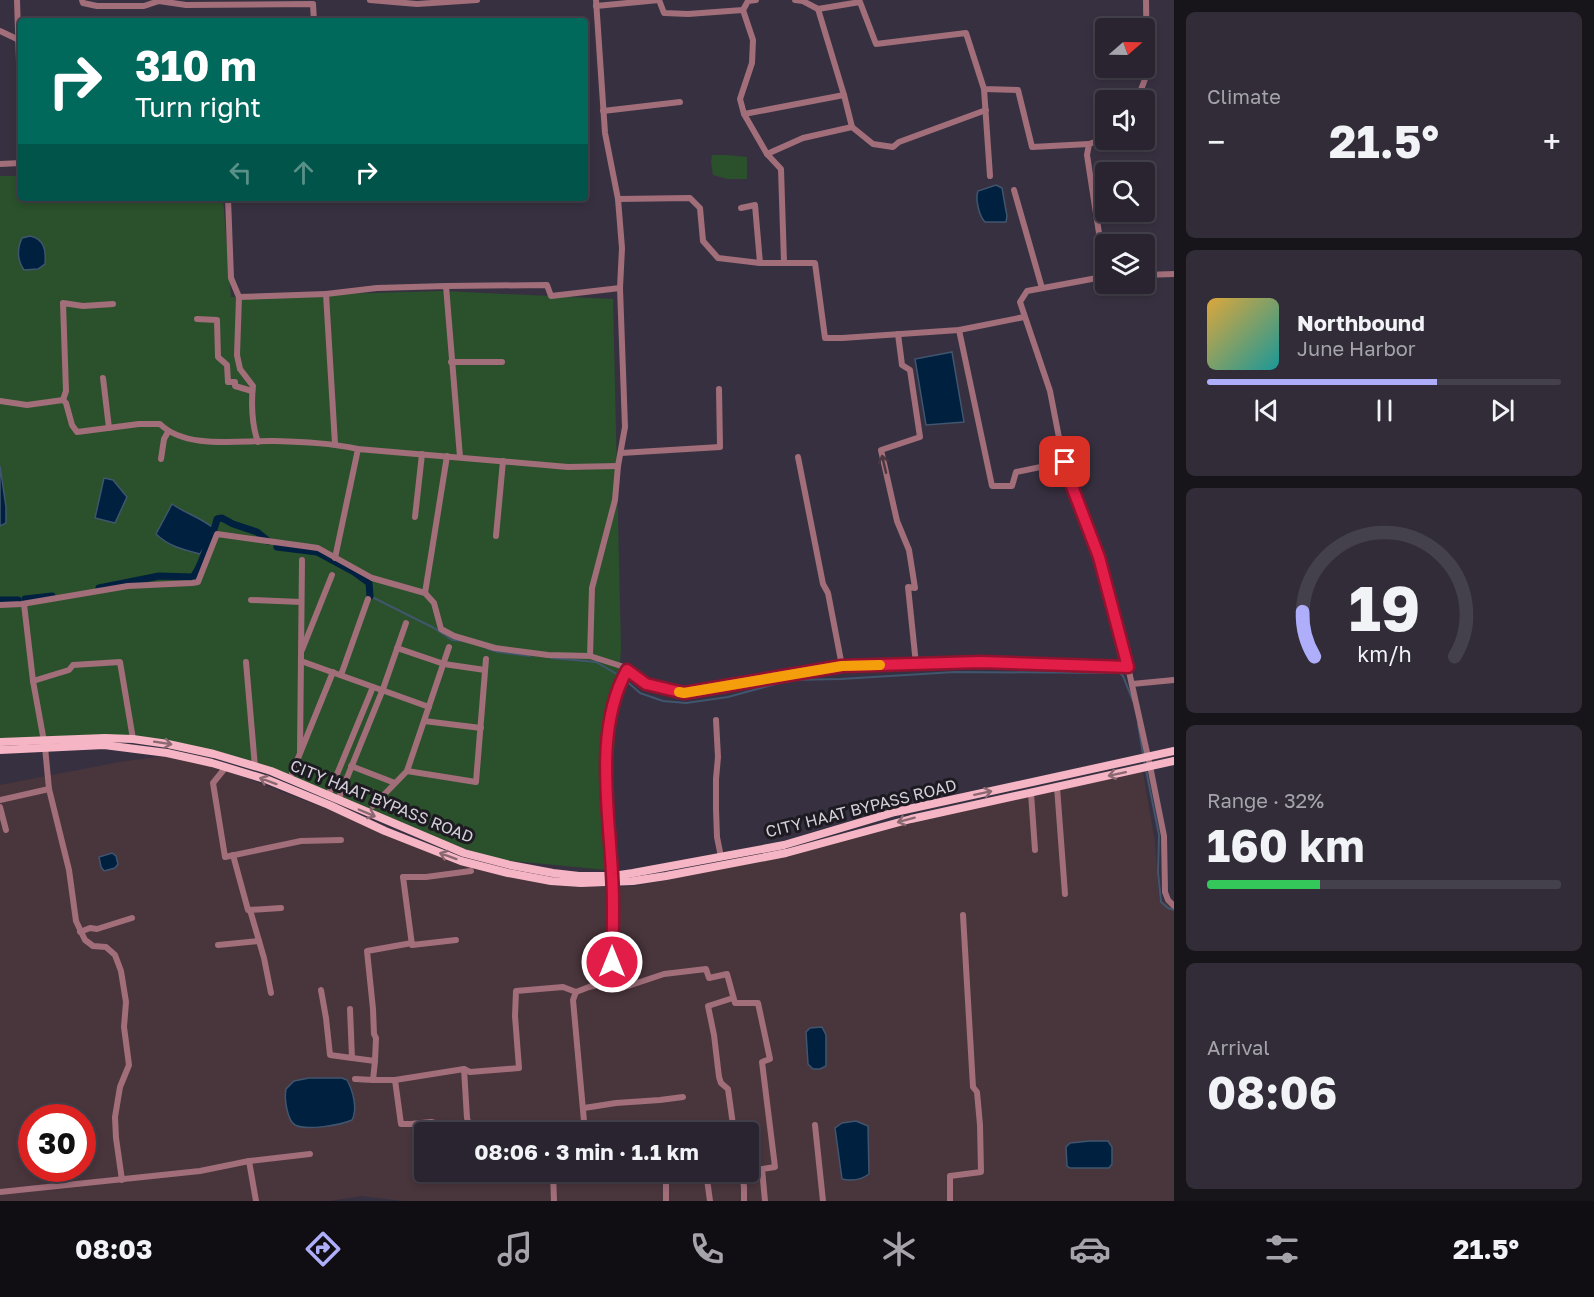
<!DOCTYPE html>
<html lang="en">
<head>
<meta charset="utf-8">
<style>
  body { margin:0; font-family:"Golos Text",sans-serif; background:#312c38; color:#f1f3f6; height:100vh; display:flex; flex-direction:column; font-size:22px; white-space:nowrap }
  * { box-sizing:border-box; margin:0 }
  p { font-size:20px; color:#a5a4ab }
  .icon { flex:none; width:33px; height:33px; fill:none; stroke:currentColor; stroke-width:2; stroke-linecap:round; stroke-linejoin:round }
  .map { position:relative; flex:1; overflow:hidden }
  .panel { display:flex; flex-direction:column; gap:12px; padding:12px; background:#17141a; width:420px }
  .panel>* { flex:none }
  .hud { position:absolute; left:18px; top:18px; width:570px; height:183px; border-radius:6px; box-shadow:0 3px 9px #0003,0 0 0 2px #45414c; background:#00695c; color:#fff; overflow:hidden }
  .needle { width:39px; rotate:70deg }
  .tools { position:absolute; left:1095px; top:18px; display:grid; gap:12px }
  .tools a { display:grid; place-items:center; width:60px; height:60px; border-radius:6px; background:#292430; box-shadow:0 3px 9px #0003,0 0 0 2px #45414c; font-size:30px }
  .speed { position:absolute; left:18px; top:1104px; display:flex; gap:12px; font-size:30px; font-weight:700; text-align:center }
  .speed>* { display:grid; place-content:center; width:78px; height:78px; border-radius:50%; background:#292430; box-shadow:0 3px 9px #0003,0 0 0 2px #45414c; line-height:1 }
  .speed .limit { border:9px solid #d22; background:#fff; color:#111 }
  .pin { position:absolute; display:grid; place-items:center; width:51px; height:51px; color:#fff; margin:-26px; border-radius:12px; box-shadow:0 3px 9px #0006 }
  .me { position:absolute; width:66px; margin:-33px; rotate:0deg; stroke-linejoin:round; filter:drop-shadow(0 0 4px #0008) }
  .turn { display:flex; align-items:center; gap:21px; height:126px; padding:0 18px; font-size:27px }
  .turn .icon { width:78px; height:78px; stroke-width:2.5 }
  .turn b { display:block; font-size:42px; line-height:51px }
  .lanes { display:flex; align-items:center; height:57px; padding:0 18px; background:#0003; justify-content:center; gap:30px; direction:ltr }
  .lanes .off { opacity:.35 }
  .big { font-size:45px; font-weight:700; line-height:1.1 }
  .panel .card { flex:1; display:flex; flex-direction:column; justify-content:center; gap:9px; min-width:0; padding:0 21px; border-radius:9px; background:#312c38 }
  .panel .dial { align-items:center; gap:0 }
  .dial svg { height:156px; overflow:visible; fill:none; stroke:#45414c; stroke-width:7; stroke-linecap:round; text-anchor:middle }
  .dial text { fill:#f1f3f6; stroke:none }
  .song { display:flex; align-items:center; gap:18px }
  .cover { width:72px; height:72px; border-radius:9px; background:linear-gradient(135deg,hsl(40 70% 55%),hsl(180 70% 35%)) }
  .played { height:6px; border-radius:3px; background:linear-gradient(90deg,#aeaefb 65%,#45414c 65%) }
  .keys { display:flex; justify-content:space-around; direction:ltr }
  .heat { display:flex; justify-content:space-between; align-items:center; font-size:33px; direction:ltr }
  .charge { height:9px; border-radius:4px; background:linear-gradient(90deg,#34c759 32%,#45414c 0) }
  .trip { position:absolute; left:414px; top:1122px; width:345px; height:60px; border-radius:6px; background:#292430; box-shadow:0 3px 9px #0003,0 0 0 2px #45414c; font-weight:700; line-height:60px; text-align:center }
  .tab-bar { display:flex; height:96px; justify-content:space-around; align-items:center; background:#100e13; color:#a5a4ab }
  .tab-bar .icon { width:42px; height:42px }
  .tab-bar .current { color:#aeaefb }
  .tab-bar b { font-size:27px; color:#f1f3f6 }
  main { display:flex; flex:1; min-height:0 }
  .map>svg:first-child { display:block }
  .commercial { fill:#49353c; fill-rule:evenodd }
  .green { fill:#2a512b }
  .water { fill:#002040; stroke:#40556e; stroke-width:1.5 }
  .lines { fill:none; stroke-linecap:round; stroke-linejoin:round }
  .stream { stroke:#40556e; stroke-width:2 }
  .canal { stroke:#002040; stroke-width:7 }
  .minor { stroke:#a16e7a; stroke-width:6 }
  .major { stroke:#f5b5c4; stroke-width:8 }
  .oneway { stroke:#4b3740 }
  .oneway2 { stroke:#896872 }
  .route-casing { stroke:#92132f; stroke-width:15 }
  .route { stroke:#e11d48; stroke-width:10 }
  .slow { stroke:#f59e0b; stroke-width:10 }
  .labels { text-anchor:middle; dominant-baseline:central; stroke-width:6; stroke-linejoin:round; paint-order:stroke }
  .street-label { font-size:16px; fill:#d4d0da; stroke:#1d1a21 }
</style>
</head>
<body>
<main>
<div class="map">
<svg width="1174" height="1201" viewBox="0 0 1174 1201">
  <rect width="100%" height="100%" fill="#373040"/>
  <path class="commercial" d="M171,755L241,776L490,872L602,887L636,886L784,856L910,819L1142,767L1155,842L1159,899L1174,907V1201H402L362,1196L330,1201H0V785L119,762ZM32,1118H82V1168H32ZM424,1132H748V1172H424Z"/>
  <g class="green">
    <path d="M712,155H727L747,157V179H727L713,175L711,162Z"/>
    <path d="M0,176H21V198H223L231,297L443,291L613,299L621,649L606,870L492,859L369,812L268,770L142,737L0,738Z"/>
  </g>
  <g class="water">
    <path d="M996,185L1002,188L1007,216L1006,222H985C979,216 975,199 978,191Z"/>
    <path d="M30,236C45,239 46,251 45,264L38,269L24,270C17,260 17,249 22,238Z"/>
    <path d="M952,352L964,422L926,425L915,359Z"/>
    <path d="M0,466L6,507V523L0,526Z"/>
    <path d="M104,478L113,480L127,497L115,523L95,518Z"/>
    <path d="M172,504C185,513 199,517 212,527L210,538L200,554C184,550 168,546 156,534Z"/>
    <path d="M112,853L116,856L118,864L115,868L104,871L101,867L99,857Z"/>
    <path d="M822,1027L826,1035V1066L820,1069H813L808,1064L806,1032L810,1028Z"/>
    <path d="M309,1078H342L347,1080C353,1091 358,1109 352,1120C341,1125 306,1131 295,1125C287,1120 284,1098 286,1089L294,1081Z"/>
    <path d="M856,1121L868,1126L869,1174C861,1180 851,1181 842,1179L835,1128L842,1123Z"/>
    <path d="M1090,1141H1108L1112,1147V1164L1109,1168H1070L1067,1166L1066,1147L1070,1143Z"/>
  </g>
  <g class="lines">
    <g class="stream">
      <path d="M370,596L434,628L452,640L463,641"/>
      <path d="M488,649L498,652L530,656"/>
      <path d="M551,658L596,662L622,677L640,693L663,701L686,703L728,697L790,680L841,679L955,672L1120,673L1123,676L1133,701"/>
      <path d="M1138,724L1143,754"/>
      <path d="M1144,760L1159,835L1158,872L1161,902L1168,908L1174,910"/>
    </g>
    <g class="canal">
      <path d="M277,547L317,552L354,572L369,583L370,596"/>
      <path d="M99,588L159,576L193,577C200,568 203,557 207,546C211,537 215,529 217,519L222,518L233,524L257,532L268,541"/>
      <path d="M25,599L52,596"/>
      <path d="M0,600H18"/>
    </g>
    <g class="minor">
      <path d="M17,0L21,125"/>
      <path d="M82,0L83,3L97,6H144L159,1L186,5L313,4L314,21"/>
      <path d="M370,0L417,4L477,0"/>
      <path d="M795,0L803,1L818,9L860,2L876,44L966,33L984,89L1018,90L1032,147L1089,144"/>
      <path d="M596,6L659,0L664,13L688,14L743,10L748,1L756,0"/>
      <path d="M743,10L753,40L752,63L740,99L744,114L767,154L781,169L784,262"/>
      <path d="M0,31L17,39"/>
      <path d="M984,89L990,176"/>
      <path d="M1137,100L1147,74L1146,0"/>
      <path d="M603,111L680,102"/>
      <path d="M744,114L844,95"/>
      <path d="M852,127L873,144L893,147L899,142L986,110"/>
      <path d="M1106,138L1089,144L1087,155L1105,272L1097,278L1027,291L1020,302L1050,391L1061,448L1070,481L1099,557L1128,667L1150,766L1164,836L1165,892L1168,900L1174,906"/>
      <path d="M767,154L803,138L852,127L844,95L818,9"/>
      <path d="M0,164L21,163"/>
      <path d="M1014,190L1042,288"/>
      <path d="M228,198L231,278L239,297L237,355L240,369L253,386C251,403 252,426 258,442"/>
      <path d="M618,199L690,198L700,208L703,241L718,258L760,263H815L825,338H842L959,330L1024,317"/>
      <path d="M741,208L755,205L760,263"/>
      <path d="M1144,275L1174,274"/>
      <path d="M446,286L547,285L551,296L620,288"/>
      <path d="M239,297L326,294"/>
      <path d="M197,319L217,320L218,357L227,365L228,382H235V386L252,391"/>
      <path d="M959,330L992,486H1012L1016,472L1065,462"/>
      <path d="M898,334L902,365L910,370L920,437L881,450L897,521L909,550L915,588L908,587L916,664"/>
      <path d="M451,362H502"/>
      <path d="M103,378L109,428"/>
      <path d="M63,400L66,391L63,303L83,306L113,304"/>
      <path d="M0,401L27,405L63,400L66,403L72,425L77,432L139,424H160C186,450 241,440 275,441C303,442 331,443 358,449L568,467L618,466"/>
      <path d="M335,444L326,294L377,288L446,286L460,457"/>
      <path d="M621,453L720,447L719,389"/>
      <path d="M798,457L823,584L828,593L842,666"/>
      <path d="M161,459L164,439L168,432"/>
      <path d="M415,517L422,454"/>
      <path d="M496,536L503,461"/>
      <path d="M335,558L358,449"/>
      <path d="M425,593L447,456"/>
      <path d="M251,600L301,602"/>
      <path d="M24,604L33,681L45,747L49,789L69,870L76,921L85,940L93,946L106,947L115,955L121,971L126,1002L124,1027L129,1065L120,1087L115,1117L116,1138L122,1180"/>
      <path d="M0,605L22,604L128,586L192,583L198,582L217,534L318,548L372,578L425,593L434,603L441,629L454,636L495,648L548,655L590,656L621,666L646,684L684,693L842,666L981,662L1128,667"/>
      <path d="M397,648L444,664L485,670"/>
      <path d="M302,650L332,575"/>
      <path d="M590,656L592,588L615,500L618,466L625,427L620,288L622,248L618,199L605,133L596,0"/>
      <path d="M301,661L429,707"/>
      <path d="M246,662L255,767"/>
      <path d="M341,675L368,599"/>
      <path d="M33,681L69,670L73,665L120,662L133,739"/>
      <path d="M1132,684L1174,680"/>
      <path d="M716,720L718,757L716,779V809L717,837L721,857"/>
      <path d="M424,721L481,728"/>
      <path d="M300,752L302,560"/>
      <path d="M351,766L395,783"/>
      <path d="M226,767L213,783L225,857L301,841L341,840"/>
      <path d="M407,771L476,782L486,659"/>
      <path d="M292,773L333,672"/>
      <path d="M1057,787L1065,894"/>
      <path d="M1031,793L1035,850"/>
      <path d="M328,796L373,687"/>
      <path d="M0,800L49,789"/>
      <path d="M338,800L383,689L406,623"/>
      <path d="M373,806L407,771L449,647"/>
      <path d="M0,807L6,830"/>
      <path d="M233,855L248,910L281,908"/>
      <path d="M250,910L264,958L271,993"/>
      <path d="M80,932L90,928L97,929L132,918"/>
      <path d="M456,940L412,945L403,877H426L471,871"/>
      <path d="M218,945L259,941"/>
      <path d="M609,982L619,989L664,974L706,969L709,978L727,974L735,1003H758L770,1059L762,1062L775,1167L762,1169L765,1201"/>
      <path d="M321,990L326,1018L330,1055L352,1058L350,1009"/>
      <path d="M733,998L708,1006L714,1035L719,1077L721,1083L728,1089L734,1132"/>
      <path d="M352,1058L375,1061L376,1038L374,1034L373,1009L367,951L412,943"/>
      <path d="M375,1061L373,1080H395L464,1069L470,1072L519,1068L515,1016L516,991L563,987L576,992"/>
      <path d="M355,1079L373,1080"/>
      <path d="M395,1080L401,1124H411L431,1122L471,1132L467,1118L464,1069"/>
      <path d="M584,1108L616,1103L660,1100L683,1097"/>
      <path d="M815,1125L823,1201"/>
      <path d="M705,1131V1132"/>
      <path d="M585,1132L573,1000L576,992L589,987L609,982L612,974C613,941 614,906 612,873C608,809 594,729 627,670"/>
      <path d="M249,1161L256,1201"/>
      <path d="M553,1172L554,1201"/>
      <path d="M706,1172L710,1201"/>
      <path d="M742,1172L744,1187V1201"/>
      <path d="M0,1192L200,1171L249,1161L310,1154"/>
      <path d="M666,1201V1172"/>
      <path d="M950,1201V1176L981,1172L980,1125L977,1092L973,1087L963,915"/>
    </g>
    <g class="major">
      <path d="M0,742L105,738L133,739L168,744L214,754L271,771L464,853L510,865L553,873L579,876H613L633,873L784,845L895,812L1174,751"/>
      <path d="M0,750L104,745L167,753L212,763L268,780L329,805L385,831L461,861L508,873L551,881L581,883L633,881L666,876L786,853L911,819L1174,761"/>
    </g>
  </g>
  <defs><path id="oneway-shaft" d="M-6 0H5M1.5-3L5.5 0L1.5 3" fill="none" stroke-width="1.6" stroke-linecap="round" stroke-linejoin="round" transform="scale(1.5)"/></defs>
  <use class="oneway" href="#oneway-shaft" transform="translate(884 464) rotate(-103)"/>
  <g class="oneway2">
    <use href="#oneway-shaft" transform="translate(163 743) rotate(9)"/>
    <use href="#oneway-shaft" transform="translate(1117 774) rotate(168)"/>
    <use href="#oneway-shaft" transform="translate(268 781) rotate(-160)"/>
    <use href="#oneway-shaft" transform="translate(983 793) rotate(-12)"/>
    <use href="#oneway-shaft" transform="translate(367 813) rotate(23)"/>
    <use href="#oneway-shaft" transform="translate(906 820) rotate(165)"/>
    <use href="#oneway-shaft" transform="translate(448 856) rotate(-160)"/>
  </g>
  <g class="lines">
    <g class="route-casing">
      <path id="route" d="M612,962C613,933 614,903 612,874C609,809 594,729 627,670L646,684L684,693L842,666L981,662L1128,667L1099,557L1070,481L1065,462"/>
    </g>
    <use href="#route" class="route"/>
    <path class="slow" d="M679,692L684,693L842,666L880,665"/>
  </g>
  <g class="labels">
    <g class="street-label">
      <text transform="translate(382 801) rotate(22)">CITY HAAT BYPASS ROAD</text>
      <text transform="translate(861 808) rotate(-14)">CITY HAAT BYPASS ROAD</text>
    </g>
  </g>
</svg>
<div class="tools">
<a><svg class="needle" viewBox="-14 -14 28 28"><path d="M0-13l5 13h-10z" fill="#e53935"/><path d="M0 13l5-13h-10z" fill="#a5a4ab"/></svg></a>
<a><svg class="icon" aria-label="sound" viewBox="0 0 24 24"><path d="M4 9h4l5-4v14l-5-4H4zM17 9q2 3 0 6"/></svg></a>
<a><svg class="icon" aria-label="search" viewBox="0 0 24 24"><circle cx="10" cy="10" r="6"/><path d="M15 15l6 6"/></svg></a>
<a><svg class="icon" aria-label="layers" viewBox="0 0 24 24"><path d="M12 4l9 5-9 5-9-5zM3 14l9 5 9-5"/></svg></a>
</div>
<div class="speed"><div class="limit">30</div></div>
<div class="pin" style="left:1065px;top:462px;background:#d93025"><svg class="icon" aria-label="arrive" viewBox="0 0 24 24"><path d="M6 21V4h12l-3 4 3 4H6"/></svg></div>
<svg class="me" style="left:612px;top:962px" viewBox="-20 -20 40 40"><circle r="17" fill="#e11d48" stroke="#fff" stroke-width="3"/><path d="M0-11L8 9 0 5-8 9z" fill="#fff"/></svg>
<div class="trip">08:06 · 3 min · 1.1 km</div>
<div class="hud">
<div class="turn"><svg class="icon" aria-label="right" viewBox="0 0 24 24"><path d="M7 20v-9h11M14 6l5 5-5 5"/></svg><div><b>310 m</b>Turn right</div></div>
<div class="lanes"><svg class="icon off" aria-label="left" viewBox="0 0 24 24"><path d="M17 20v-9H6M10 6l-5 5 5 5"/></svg><svg class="icon off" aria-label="ahead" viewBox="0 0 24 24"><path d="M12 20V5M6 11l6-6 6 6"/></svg><svg class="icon" aria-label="right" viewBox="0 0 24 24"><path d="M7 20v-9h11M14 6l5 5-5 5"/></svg></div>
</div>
</div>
<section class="panel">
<div class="card"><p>Climate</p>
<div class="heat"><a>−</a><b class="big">21.5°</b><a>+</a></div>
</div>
<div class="card">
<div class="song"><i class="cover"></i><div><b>Northbound</b><p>June Harbor</p></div></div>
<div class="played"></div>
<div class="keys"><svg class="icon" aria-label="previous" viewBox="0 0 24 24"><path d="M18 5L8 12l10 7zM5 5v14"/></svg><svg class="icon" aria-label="pause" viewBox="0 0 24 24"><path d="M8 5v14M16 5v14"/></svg><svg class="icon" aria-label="next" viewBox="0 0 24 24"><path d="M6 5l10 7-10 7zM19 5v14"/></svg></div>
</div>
<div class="card dial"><svg viewBox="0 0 100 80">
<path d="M14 69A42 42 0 1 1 86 69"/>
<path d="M14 69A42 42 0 0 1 8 46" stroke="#aeaefb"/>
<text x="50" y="56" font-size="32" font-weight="700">19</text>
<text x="50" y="72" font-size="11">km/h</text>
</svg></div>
<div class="card"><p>Range · 32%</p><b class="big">160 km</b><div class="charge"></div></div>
<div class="card"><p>Arrival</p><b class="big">08:06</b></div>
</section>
</main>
<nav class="tab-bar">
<b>08:03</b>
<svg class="icon current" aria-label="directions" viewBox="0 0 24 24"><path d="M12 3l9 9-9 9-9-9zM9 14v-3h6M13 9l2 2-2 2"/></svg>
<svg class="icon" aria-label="music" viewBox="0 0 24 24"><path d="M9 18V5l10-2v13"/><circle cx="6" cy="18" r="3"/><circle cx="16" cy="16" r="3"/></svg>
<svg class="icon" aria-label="phone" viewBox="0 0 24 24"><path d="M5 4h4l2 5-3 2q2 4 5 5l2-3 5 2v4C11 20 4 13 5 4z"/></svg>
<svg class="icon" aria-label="climate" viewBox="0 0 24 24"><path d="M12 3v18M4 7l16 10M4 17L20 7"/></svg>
<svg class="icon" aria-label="car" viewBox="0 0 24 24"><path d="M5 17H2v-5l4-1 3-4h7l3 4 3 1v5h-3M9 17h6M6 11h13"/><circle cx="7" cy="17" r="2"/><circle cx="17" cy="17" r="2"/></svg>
<svg class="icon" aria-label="filters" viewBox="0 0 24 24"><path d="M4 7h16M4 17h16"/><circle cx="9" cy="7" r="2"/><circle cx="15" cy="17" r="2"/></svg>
<b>21.5°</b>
</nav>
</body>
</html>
